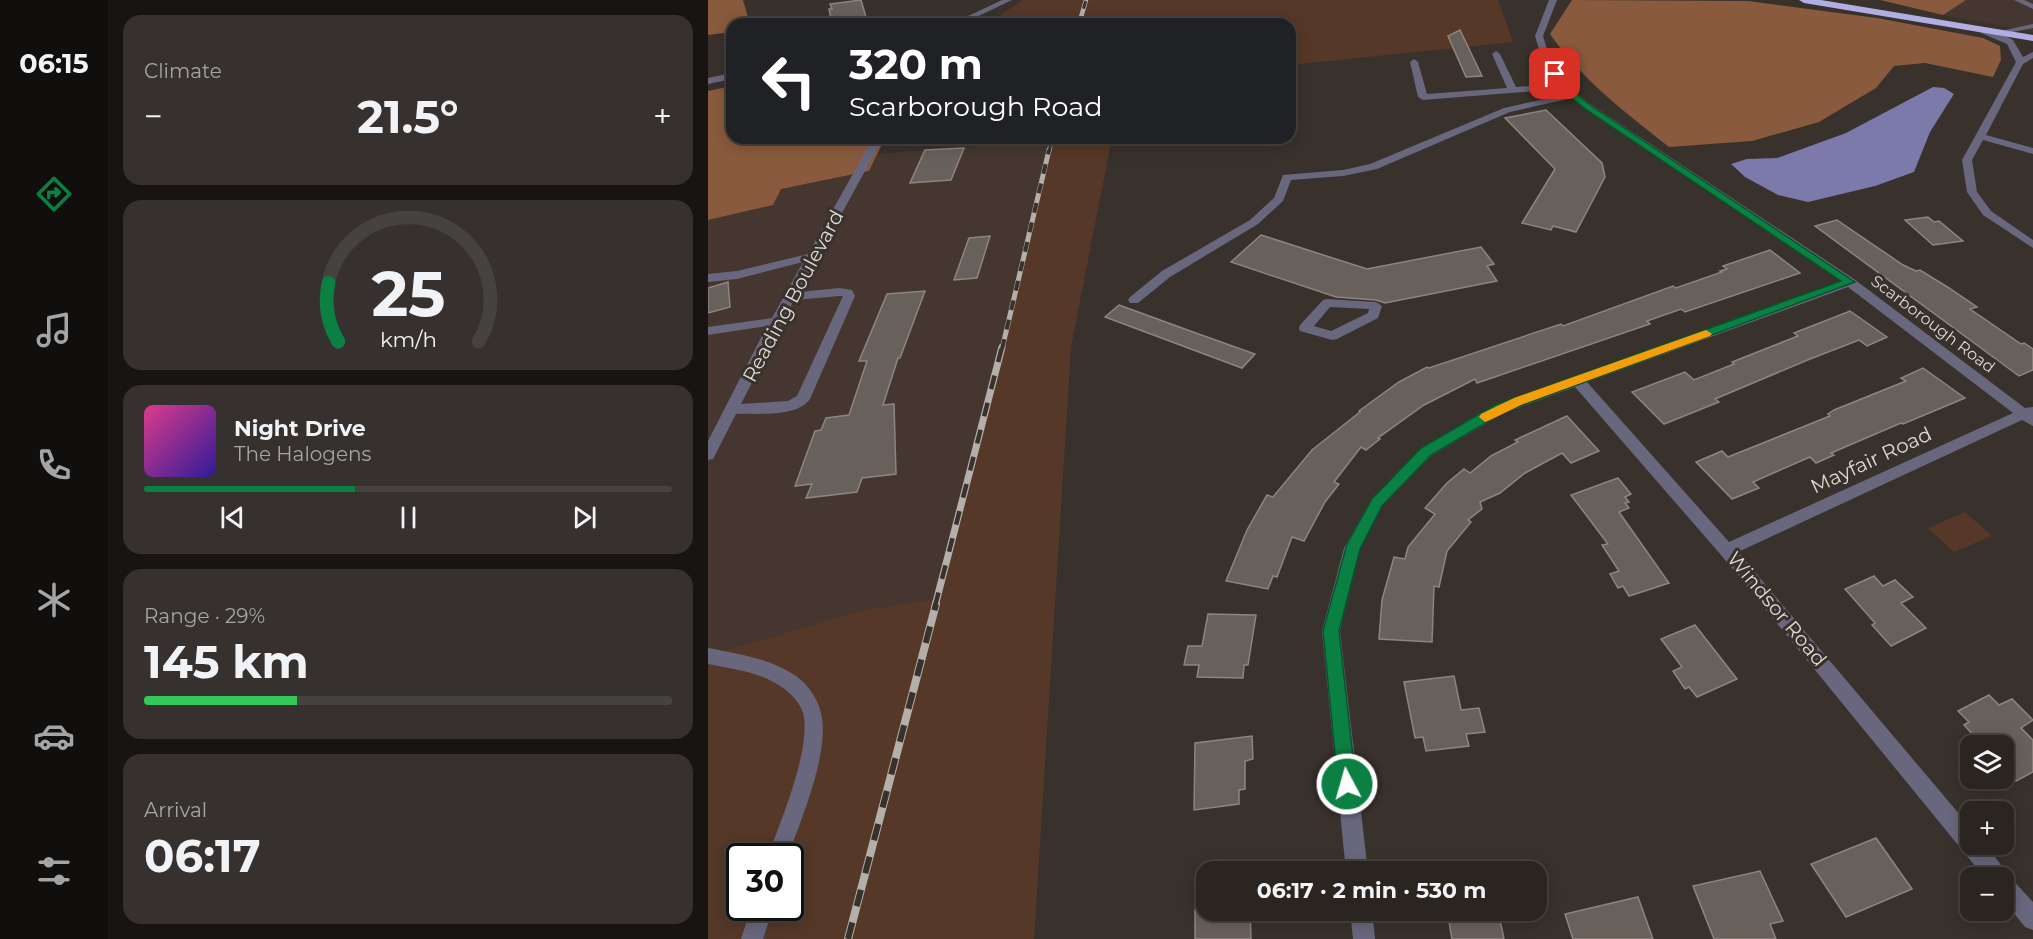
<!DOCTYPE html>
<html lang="en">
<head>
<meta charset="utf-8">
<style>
  body { margin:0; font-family:Montserrat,sans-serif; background:#36312e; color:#f1f3f6; height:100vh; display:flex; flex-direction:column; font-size:22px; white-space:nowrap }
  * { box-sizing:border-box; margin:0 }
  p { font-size:20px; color:#a5a5a5 }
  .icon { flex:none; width:33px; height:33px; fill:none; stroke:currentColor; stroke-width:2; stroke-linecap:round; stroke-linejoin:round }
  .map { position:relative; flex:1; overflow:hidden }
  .sheet { display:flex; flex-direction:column; gap:15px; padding:15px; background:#171412; width:600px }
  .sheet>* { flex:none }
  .banner { position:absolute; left:18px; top:18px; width:570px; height:126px; border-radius:18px; box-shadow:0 3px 15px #0003,0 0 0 2px #46423f; background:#202124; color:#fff; overflow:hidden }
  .buttons { position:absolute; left:1252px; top:735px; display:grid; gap:12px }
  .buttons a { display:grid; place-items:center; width:54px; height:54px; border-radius:12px; background:#2a2521; box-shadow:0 3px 15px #0003,0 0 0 2px #46423f; font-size:30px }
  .speed { position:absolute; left:18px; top:843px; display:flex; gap:12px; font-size:30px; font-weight:700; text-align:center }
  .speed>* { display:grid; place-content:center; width:78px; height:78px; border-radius:50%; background:#2a2521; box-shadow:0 3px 15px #0003,0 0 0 2px #46423f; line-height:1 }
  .speed .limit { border:3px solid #111; border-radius:9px; background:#fff; color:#111 }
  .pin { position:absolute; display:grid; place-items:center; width:51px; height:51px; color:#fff; margin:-26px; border-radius:12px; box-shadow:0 3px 9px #0006 }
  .me { position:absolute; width:66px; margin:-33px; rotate:354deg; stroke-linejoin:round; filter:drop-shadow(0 0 4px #0008) }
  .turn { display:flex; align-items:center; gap:21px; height:126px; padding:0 24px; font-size:27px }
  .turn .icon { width:78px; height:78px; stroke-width:2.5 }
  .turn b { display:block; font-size:42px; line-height:51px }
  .big { font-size:45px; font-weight:700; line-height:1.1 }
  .sheet .widget { flex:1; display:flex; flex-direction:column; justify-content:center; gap:9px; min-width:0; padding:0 21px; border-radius:18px; background:#36312e }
  .sheet .dial { align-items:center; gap:0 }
  .dial svg { height:156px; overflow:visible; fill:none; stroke:#46423f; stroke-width:7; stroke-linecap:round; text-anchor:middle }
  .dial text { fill:#f1f3f6; stroke:none }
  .song { display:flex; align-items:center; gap:18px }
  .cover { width:72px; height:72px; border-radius:9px; background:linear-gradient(135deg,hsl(330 70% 55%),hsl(250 70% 35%)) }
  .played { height:6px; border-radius:3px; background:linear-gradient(90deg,#0b8043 40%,#46423f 40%) }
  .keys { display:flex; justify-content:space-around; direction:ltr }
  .heat { display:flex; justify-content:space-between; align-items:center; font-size:33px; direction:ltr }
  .charge { height:9px; border-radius:4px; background:linear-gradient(90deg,#34c759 29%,#46423f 0) }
  .trip { position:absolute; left:488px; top:861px; width:351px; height:60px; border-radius:18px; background:#2a2521; box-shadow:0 3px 15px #0003,0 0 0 2px #46423f; font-weight:700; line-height:60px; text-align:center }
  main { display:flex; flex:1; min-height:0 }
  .dock { display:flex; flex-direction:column; width:108px; justify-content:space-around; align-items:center; background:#110f0d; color:#a5a5a5 }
  .dock .icon { width:42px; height:42px }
  .dock .active { color:#0b8043 }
  .dock b { font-size:27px; color:#f1f3f6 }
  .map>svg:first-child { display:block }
  .built { fill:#453730 }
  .green { fill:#553827; fill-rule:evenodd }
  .forest { fill:#895a3d }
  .water { fill:#7c79ab }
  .building { fill:#68605b; stroke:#8e8580; stroke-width:1.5 }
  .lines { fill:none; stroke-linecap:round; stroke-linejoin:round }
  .minor { fill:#68677d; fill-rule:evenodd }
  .highway { fill:#b0aee3; fill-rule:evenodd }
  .rail-far3-casing { stroke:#b5afac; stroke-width:4.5 }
  .rail-far2-casing { stroke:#b5afac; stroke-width:5 }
  .rail-far1-casing { stroke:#b5afac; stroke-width:7 }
  .rail-casing { stroke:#b5afac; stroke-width:8 }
  .rail-far3 { stroke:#38312c; stroke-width:3; stroke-dasharray:8; stroke-linecap:butt }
  .rail-far2 { stroke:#38312c; stroke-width:4; stroke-dasharray:10; stroke-linecap:butt }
  .rail-far1 { stroke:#38312c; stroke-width:4.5; stroke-dasharray:14; stroke-linecap:butt }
  .rail { stroke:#38312c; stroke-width:6; stroke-dasharray:17; stroke-linecap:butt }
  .route { fill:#0b8043; stroke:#07532c; stroke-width:1.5 }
  .slow { fill:#f59e0b }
  .labels { text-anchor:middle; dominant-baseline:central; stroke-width:6; stroke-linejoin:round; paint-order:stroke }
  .far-street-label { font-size:16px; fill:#ded9d6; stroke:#38312c }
  .street-label { font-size:20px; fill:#ded9d6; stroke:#38312c }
</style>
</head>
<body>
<main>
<nav class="dock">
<b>06:15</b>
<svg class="icon active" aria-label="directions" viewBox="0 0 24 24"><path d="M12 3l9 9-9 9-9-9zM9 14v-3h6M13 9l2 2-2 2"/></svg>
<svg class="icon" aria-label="music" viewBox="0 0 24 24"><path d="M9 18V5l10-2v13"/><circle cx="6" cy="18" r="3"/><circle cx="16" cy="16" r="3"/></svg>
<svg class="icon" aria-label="phone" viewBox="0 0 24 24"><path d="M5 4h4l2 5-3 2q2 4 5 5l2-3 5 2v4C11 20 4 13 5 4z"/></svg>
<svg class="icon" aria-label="climate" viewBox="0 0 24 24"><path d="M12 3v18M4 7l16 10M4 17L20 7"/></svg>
<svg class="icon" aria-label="car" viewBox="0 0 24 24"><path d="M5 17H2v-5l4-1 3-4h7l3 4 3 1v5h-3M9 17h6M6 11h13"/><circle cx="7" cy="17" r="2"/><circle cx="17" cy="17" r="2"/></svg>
<svg class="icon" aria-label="filters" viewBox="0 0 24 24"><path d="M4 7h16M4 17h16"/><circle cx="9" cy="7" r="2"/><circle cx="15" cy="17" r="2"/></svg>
</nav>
<section class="sheet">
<div class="widget"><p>Climate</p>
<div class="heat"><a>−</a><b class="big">21.5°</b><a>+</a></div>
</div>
<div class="widget dial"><svg viewBox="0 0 100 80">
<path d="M14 69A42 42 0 1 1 86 69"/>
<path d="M14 69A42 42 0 0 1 9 39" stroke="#0b8043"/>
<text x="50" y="56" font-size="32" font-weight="700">25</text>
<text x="50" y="72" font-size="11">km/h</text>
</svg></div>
<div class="widget">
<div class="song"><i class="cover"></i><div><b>Night Drive</b><p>The Halogens</p></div></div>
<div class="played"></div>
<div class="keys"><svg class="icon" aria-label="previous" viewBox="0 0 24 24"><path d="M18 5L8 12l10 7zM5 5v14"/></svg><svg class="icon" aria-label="pause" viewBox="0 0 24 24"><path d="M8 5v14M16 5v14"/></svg><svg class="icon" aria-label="next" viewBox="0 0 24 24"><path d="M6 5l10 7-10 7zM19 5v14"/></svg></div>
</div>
<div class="widget"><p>Range · 29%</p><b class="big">145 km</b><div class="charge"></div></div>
<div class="widget"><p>Arrival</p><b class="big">06:17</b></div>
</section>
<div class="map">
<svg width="1325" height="939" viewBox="0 0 1325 939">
  <rect width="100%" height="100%" fill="#38312c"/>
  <g class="built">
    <path d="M1258,0H1325V32L1235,15Z"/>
    <path d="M346,140L231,598L151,611L0,656V220L64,205L73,189L161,171L169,154Z"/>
  </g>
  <g class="green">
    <path d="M315,0H790L805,42L582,65V24H301L292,15Z"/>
    <path d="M347,138H404L363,347L326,939H0V656L151,611L231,598ZM32,856H82V908H32Z"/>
    <path d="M1257,512L1284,536L1246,552L1220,528Z"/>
  </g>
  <g class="forest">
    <path d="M0,0H35L42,24H24V32L0,35Z"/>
    <path d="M864,0L1040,1L1169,18L1275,38L1292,46L1293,60L1285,77L1217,63L1186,66L1168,88L1111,122L1044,141L961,147C917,112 875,81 842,34Z"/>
    <path d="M1172,0H1258L1235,15Z"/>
    <path d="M24,86V138H177L161,171L73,189L65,205L0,220V91Z"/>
  </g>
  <path class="water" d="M1225,87L1236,88L1246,94L1222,132L1206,172L1167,186L1100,202L1070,195L1037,177L1023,164L1039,159L1069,158L1138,133Z"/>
  <g class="building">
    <path d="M153,0L160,24H124L121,9H124L122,4Z"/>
    <path d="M752,30L774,76L758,77L740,36Z"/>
    <path d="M838,110L894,163L897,177L868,232L845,226L843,230L814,223L847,169L797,118Z"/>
    <path d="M256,148L243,180L202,183L217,150Z"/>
    <path d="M1220,217L1226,222L1231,221L1255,241L1225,245L1197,220Z"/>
    <path d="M1129,220L1195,265L1208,271L1212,270L1241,288L1269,307L1262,309L1313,344L1316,343L1325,349V370L1311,376L1107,226Z"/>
    <path d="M553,235L659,269L773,247L786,264L779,266L789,281L677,303L668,300L628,297L523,262Z"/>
    <path d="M282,236L269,278L246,280L261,238Z"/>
    <path d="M1062,250L1092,273L977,312L973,309L939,321L942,324L769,383L767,379L716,405L670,438L672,439L658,450L653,447L626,482L631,484L617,502L596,541L584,537L569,577L565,576L560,589L518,581L539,530L559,495L565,497L604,450L652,412L651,411L691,382L719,367L721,368L853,324L855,326L965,286L968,288L1014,272L1012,271L1019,269L1015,266Z"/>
    <path d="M20,282L22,307L0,313V288Z"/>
    <path d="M217,291L192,358H190L175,405L186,404L188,474L154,478L149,492L98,498L104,484L87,486L107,431L113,430L118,418L141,415L159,361H151L179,294Z"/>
    <path d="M411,305L485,332L547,354L534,368L397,317Z"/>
    <path d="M1142,311L1179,337L1159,346L1151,340L1102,359L1007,399L1011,402L956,424L924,392L977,372L986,380L1026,364L1024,362L1090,336L1086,333Z"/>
    <path d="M1215,368L1257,398L1195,424L1193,423L1123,453L1126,455L1108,463L1102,457L1045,482L1051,488L1024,499L988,462L1014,451L1020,457L1122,416L1120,414L1126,410L1198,381L1193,378Z"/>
    <path d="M859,416L891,451L863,463L854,453L817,473L792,493L772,502L774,509L760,520L763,522L739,551L731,587L726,586L724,642L671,639L674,600L686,557L697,559L700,547L727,514L717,508L739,483L756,469L762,473L783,456L810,442L807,440Z"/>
    <path d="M910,478L923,494L917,497L921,502L917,503L921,508L911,512L961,583L921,596L915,586L910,588L902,574L911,571L894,545L900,544L863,495Z"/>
    <path d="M1166,576L1175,586L1187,580L1205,597L1193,603L1218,628L1183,646L1164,625L1167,623L1137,589Z"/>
    <path d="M500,614L548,615L540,665H536L535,678L489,677L491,665H476L480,646H494Z"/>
    <path d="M987,625L1029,679L989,697L981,687L977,689L965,671L974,667L953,639Z"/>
    <path d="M746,676L753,710L771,708L777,732L758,734L761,746L718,751L715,737L707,738L696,682Z"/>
    <path d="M1281,695L1291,705L1304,699L1325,720L1313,728L1325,740V772L1308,781L1296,768V746H1275L1256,725L1261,722L1250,711Z"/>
    <path d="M544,736L545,759L537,761V789L531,790V804L486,810L487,743Z"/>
    <path d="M1168,838L1204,889L1138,917L1103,864Z"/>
    <path d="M1052,871L1075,921L1062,924L1068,939H1006L985,886Z"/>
    <path d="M930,897L945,939H865L857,914Z"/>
    <path d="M487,910H542L543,939H487Z"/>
    <path d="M739,910H790L796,939H744Z"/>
  </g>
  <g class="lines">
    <g class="minor">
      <path d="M294,0H304L254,24H243Z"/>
      <path d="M841,0H849L835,36L843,62L858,84L882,104L1146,279L1317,408L1325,407V426L1314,420L1030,552L1263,828V844H1278L1300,875L1325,902V930L1317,927L1296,901V878H1277L1013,555L867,387L796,413L723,456L674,506L652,548L632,631L660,872H638L614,631L636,548L664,498L713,448L786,405L1133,281L864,98L802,112L669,169L635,176L583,180L575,201L550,224L462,277L430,303H422L420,300L422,297L454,271L542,220L566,198L575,175L635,170L662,164L796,108L859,94L853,89L715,100L710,97L702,62L706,59L710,62L719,94L799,88L784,54L788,51L792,54L808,87L849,84L835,62L827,36ZM1140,287L1305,413L1021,542L879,382Z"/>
      <path d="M1306,0H1316L1325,4V9Z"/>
      <path d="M1325,24V28L1294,34L1305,40L1315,57L1325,52V58L1315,64L1278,135L1325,148V154L1275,140L1264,160L1269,192L1283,211L1325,240V248L1275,215L1259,192L1254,160L1308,62L1299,44L1264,29L1268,27L1288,32Z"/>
      <path d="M24,73V79L0,84V78Z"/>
      <path d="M165,138H175L91,292L132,288L144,290L147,296L102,399C88,418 49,413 28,414L5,459L0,460V441L59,326L0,335V327L64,318L95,262L29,279L0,282V274L29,271L100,254ZM132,296H135L89,396L80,401L33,404L86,300Z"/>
      <path d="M619,299L668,302L674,306L670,318L629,339L624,340L592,331L591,328L592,325L615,300ZM622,307L661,309L660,313L623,331L606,326Z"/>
      <path d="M0,648C30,654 62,658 88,676C101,685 112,702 114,718C120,756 93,820 80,856H60C73,820 101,755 96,717C94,705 84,694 75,688C53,672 25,669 0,664Z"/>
      <path d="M43,908H65L55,939H33Z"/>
      <path d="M642,910H664L667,939H645Z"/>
    </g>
    <path class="highway" d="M1091,0H1113L1325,35V41L1096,3Z"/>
    <g class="rail-far3-casing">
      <g id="rail-far3">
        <path d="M371,24L378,0"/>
        <path d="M341,152L344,138"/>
      </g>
    </g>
    <g class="rail-far2-casing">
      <path id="rail-far2" d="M294,349L341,150"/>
    </g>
    <g class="rail-far1-casing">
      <path id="rail-far1" d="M227,606L294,347"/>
    </g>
    <g class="rail-casing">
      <path id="rail" d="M140,939L228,604"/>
    </g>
    <use href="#rail-far3" class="rail-far3"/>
    <use href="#rail-far2" class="rail-far2"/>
    <use href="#rail-far1" class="rail-far1"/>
    <use href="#rail" class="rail"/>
  </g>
  <path class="route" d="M844,72H850L858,85L882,105L1147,282L796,412L723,455L674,506L652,549L631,631L648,784L646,790L639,793L633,790L630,784L615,631L639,544L664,499L713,448L787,405L1133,281L876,108L852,88L843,74Z"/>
  <path class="slow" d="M998,330L1004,334L1002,336L815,404L782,420L777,422L771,417L773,414L806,398Z"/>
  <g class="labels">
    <g class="far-street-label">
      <text transform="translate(1225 324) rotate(37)">Scarborough Road</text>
    </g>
    <g class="street-label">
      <text transform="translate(85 296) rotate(-62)">Reading Boulevard</text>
      <text transform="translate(1163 460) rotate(-25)">Mayfair Road</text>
      <text transform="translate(1069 609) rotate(50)">Windsor Road</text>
    </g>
  </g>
</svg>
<div class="buttons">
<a><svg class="icon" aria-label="layers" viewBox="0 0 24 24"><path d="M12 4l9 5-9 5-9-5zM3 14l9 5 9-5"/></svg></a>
<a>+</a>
<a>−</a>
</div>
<div class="speed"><div class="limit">30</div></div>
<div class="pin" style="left:847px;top:74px;background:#d93025"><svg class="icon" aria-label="arrive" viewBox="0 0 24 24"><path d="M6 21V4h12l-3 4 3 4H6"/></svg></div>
<svg class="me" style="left:639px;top:784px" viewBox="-20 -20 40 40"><circle r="17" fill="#0b8043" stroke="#fff" stroke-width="3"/><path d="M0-11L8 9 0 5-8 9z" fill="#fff"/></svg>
<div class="trip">06:17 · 2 min · 530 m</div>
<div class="banner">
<div class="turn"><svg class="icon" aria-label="left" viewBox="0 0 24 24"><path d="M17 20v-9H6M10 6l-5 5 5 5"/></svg><div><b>320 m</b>Scarborough Road</div></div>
</div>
</div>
</main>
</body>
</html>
